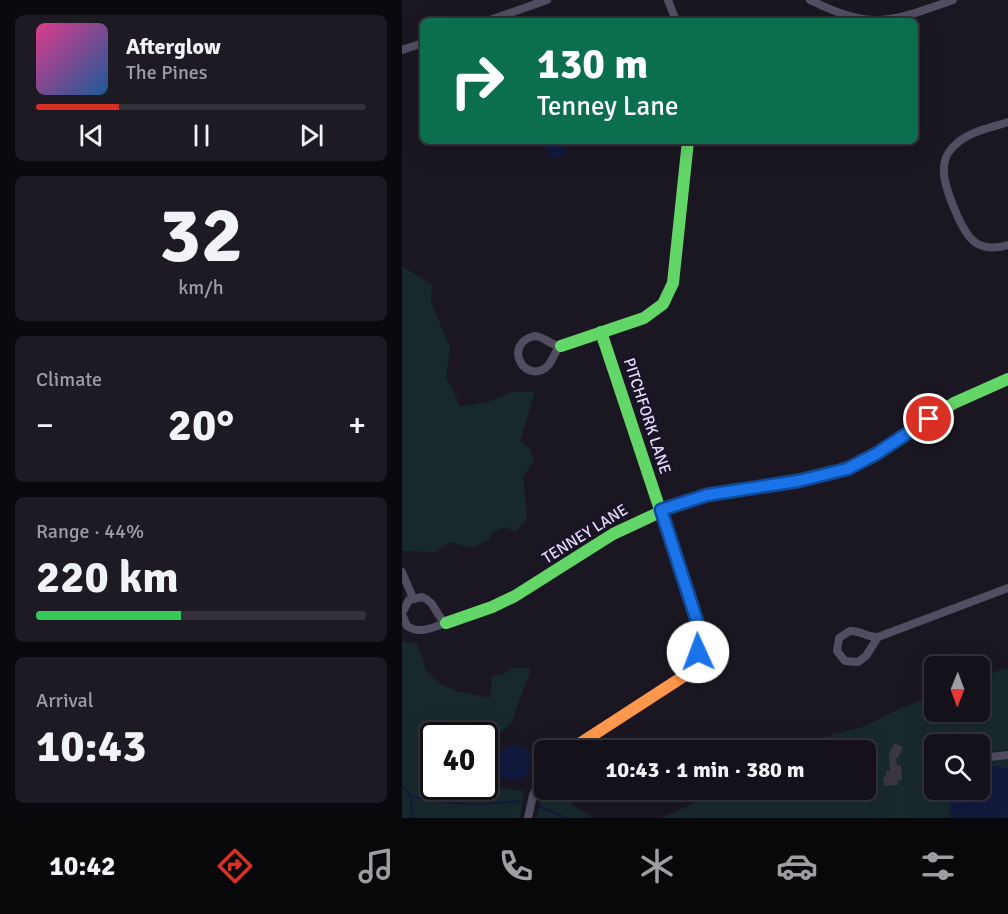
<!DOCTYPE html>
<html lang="en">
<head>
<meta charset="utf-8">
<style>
  body { margin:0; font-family:Signika,sans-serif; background:#1d1a23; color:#f1f3f6; height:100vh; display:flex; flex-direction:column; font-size:22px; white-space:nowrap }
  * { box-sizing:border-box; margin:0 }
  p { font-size:20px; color:#9d9da2 }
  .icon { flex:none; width:33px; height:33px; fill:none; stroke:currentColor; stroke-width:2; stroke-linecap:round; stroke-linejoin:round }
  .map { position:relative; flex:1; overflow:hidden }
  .details { display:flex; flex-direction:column; gap:15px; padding:15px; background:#0b090e; width:402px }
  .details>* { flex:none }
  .top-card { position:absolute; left:18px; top:18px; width:498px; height:126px; border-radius:9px; box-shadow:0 6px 24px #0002,0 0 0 2px #333139; background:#0b6e4f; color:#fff; overflow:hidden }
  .needle { width:39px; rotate:181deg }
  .fabs { position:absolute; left:522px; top:656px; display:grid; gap:12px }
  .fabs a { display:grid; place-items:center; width:66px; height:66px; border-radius:9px; background:#14111a; box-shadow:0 6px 24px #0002,0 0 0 2px #333139; font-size:30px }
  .speed { position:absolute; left:18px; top:722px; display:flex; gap:12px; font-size:30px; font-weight:700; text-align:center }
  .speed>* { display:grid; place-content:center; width:78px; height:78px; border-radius:50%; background:#14111a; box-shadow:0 6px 24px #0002,0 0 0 2px #333139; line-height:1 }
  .speed .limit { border:3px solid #111; border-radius:9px; background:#fff; color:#111 }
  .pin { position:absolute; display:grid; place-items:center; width:51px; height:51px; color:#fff; margin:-26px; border:3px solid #fff; border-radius:50%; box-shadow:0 2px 6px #0007 }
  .me { position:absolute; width:66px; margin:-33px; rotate:358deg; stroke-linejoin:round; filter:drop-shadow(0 0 4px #0008) }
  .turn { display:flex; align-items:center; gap:21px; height:126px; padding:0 18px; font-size:27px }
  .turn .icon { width:78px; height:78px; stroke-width:2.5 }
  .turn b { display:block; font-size:42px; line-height:51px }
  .big { font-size:45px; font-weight:700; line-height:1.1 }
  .details .tile { flex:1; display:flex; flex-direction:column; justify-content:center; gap:9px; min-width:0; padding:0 21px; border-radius:9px; background:#1d1a23 }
  .details .dial { align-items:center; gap:0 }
  .dial b { font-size:78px; line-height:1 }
  .song { display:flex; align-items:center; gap:18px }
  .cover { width:72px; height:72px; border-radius:9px; background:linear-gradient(135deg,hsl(330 70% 55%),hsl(210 70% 35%)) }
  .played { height:6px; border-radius:3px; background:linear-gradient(90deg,#d93025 25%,#333139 25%) }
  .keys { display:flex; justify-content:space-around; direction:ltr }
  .heat { display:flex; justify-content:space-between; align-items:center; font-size:33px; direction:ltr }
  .charge { height:9px; border-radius:4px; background:linear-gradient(90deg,#34c759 44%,#333139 0) }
  .trip { position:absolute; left:132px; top:740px; width:342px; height:60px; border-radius:9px; background:#14111a; box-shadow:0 6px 24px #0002,0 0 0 2px #333139; font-weight:700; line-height:60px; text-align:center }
  .dock { display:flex; height:96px; justify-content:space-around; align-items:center; background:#08070a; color:#9d9da2 }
  .dock .icon { width:42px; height:42px }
  .dock .active { color:#d93025 }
  .dock b { font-size:27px; color:#f1f3f6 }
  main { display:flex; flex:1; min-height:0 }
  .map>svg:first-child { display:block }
  .green { fill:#18292e }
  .water { fill:#121a3e }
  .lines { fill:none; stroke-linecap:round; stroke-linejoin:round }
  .stream { stroke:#121a3e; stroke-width:2 }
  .building { fill:#3b3643 }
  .street { stroke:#524d61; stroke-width:8 }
  .fast { stroke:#63d668; stroke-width:12 }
  .slow { stroke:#ff974d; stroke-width:12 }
  .route-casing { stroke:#114b97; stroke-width:15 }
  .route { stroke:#1a73e8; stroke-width:10 }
  .labels { text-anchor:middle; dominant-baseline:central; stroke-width:6; stroke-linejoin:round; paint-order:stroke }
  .street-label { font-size:16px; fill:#e5dcfb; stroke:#1a1326 }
</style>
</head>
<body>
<main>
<section class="details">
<div class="tile">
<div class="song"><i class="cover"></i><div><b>Afterglow</b><p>The Pines</p></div></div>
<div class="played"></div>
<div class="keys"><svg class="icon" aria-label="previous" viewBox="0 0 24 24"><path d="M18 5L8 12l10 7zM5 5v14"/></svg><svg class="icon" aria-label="pause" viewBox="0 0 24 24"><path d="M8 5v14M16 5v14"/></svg><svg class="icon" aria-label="next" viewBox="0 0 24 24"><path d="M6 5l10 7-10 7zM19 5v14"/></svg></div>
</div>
<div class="tile dial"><b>32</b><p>km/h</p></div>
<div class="tile"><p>Climate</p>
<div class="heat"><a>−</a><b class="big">20°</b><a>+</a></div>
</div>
<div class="tile"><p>Range · 44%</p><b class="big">220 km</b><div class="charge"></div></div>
<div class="tile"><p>Arrival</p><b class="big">10:43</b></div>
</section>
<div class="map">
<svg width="606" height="818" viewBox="0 0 606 818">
  <rect width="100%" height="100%" fill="#1b1722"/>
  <g class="green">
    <path d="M0,266L30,285L29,302L48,348L44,377L52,391L57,406L83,403L111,392H133L118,441L129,450L132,461L121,476L125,518L113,532L104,527L93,531L86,540L69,548L48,542L34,552L0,551Z"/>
    <path d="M0,641L15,644L20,656L24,671L38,684L55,691L88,698L90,687L89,676L104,673L110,667L129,669L109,723L83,748L82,735H32V786H79L122,791L118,818H0Z"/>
    <path d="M606,668V750L578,753V744H532V789H548L549,818H259L325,789H464V750H395L425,736L463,726L499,708L532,696V711H578V676Z"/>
    <path d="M606,758V769L596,766L578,768V761Z"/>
    <path d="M142,788L164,789L170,804L191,818H134Z"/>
  </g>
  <g class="water">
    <path d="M138,141H156L164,150V154L158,158L150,157Z"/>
    <path d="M116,745L124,749L129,755L126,775L118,780L83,777V769C93,756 99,747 116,745Z"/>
    <path d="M584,766H596L606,769V818H549L548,789H578V768Z"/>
  </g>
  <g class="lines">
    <g class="stream">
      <path d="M0,786L9,796L10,816L8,818"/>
      <path d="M9,796C42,804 82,806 115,801"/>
      <path d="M138,807L165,818"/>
    </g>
  </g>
  <path class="building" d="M492,743L501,747L496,758H494L495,766L499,765L500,780L495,781L496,785L482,786L481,777H484V771H488L487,754Z"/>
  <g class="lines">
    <g class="street">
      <path d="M266,0L274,21"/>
      <path d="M408,0C471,31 488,22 551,0"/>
      <path d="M85,21L145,0"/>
      <path d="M0,50L21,43"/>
      <path d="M606,122C588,128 564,132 551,147C546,152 542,160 542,167C540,184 560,234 574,243C584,249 596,248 606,245"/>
      <path d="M132,336C143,336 148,346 159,346C151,352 151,364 142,369C120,381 102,344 132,336Z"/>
      <path d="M0,572L11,598"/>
      <path d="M0,613L7,600L20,597C34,602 33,615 44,623C31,627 18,635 5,626L0,614"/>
      <path d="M448,631C458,630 466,638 476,637L464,656L456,662L443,661L435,651L437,638Z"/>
      <path d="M476,637L606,588"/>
      <path d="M578,758L606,755"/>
      <path d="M126,818L131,795L142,775"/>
    </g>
    <g class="fast">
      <path d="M199,332L283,585"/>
      <path d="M159,346L242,318L261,304L271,283L286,141"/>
      <path d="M44,623L90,607L113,596L211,534L271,506L305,495L420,476L456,464L474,455L552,403L606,379"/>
    </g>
    <path class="slow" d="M168,750L282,676C308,646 294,618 283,585"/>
  </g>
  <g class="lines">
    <g class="route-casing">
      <path id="route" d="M296,652L298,640L295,621L259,510L305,495L396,481L445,469L474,454L527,419"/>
    </g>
    <use href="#route" class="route"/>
  </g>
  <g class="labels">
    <g class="street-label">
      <text transform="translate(245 416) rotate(72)">PITCHFORK LANE</text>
      <text transform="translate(183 534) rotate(-32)">TENNEY LANE</text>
    </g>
  </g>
</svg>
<div class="fabs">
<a><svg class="needle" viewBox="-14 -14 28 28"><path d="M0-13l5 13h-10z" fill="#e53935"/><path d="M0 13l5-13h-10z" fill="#9d9da2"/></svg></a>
<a><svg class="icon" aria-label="search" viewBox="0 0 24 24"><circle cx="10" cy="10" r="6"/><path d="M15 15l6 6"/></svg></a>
</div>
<div class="speed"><div class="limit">40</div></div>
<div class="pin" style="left:527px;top:419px;background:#d93025"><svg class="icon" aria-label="arrive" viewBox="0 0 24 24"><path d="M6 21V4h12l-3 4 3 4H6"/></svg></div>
<svg class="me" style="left:296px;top:652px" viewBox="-20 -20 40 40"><circle r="19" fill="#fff"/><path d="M0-13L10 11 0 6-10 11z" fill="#1a73e8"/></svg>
<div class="trip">10:43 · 1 min · 380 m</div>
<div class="top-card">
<div class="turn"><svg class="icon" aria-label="right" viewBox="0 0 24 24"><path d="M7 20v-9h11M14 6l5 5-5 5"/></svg><div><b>130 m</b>Tenney Lane</div></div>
</div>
</div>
</main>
<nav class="dock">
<b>10:42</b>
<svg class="icon active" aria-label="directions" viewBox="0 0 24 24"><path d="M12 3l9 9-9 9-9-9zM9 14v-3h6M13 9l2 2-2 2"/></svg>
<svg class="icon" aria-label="music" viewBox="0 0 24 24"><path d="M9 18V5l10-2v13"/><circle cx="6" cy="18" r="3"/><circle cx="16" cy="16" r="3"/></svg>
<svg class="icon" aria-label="phone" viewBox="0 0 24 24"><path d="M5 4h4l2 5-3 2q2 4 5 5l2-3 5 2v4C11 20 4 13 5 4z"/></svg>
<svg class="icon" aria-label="climate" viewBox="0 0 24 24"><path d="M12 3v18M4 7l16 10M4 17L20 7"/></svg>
<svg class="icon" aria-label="car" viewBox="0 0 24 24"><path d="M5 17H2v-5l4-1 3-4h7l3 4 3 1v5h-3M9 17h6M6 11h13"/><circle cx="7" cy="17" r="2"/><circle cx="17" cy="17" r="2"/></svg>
<svg class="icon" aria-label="filters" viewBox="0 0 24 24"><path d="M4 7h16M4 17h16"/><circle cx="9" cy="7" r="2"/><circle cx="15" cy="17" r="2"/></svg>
</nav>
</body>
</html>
